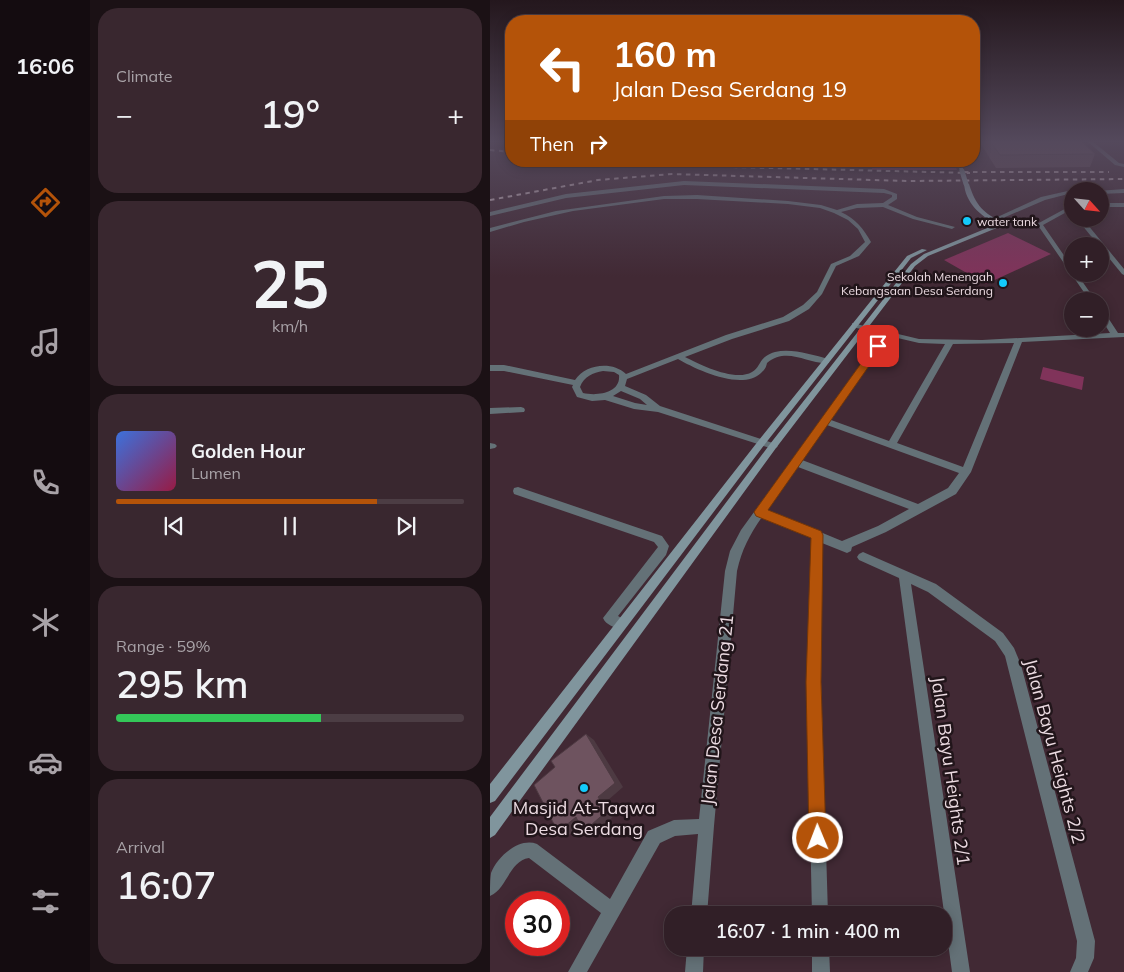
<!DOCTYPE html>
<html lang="en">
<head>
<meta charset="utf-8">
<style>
  body { margin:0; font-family:Mulish,sans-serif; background:#39272f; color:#f1f3f6; height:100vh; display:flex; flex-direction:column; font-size:19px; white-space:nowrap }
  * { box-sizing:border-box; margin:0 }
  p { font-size:16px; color:#a8a2a7 }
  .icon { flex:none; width:28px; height:28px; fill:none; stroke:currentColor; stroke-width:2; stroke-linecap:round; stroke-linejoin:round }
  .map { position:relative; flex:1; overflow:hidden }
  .side { display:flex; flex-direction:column; gap:8px; padding:8px; background:#1b1115; width:400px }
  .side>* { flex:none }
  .banner { position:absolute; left:15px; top:15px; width:475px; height:152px; border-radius:20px; box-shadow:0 2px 12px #0003,0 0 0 1px #4c3d44; background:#b45309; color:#fff; overflow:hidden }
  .needle { width:32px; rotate:117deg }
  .buttons { position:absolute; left:574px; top:182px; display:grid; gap:10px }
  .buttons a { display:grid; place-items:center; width:45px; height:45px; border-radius:50%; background:#311f27; box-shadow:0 2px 12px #0003,0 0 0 1px #4c3d44; font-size:25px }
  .speed { position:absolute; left:15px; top:891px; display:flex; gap:10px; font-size:25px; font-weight:700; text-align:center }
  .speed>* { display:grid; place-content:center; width:65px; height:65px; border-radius:50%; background:#311f27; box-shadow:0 2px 12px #0003,0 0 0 1px #4c3d44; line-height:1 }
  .speed .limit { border:8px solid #d22; background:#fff; color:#111 }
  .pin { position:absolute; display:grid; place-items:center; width:42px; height:42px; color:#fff; margin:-21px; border-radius:10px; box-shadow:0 2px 8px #0006 }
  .me { position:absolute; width:55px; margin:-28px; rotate:359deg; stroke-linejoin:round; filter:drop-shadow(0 0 4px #0008) }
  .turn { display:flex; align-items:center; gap:18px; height:105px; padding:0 25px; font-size:22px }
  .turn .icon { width:65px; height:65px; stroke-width:2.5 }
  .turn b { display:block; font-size:35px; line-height:42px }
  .then { display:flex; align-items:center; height:48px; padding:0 25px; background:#0003; gap:10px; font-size:19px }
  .big { font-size:38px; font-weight:600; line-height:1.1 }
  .side .tile { flex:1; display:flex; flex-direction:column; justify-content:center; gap:8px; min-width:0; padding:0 18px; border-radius:20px; background:#39272f }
  .side .dial { align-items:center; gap:0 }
  .dial b { font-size:65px; line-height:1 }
  .song { display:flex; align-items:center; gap:15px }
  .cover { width:60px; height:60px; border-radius:8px; background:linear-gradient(135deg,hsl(220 70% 55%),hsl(340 70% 35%)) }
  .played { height:5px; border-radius:2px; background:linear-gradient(90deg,#b45309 75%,#4c3d44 75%) }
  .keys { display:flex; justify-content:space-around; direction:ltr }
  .heat { display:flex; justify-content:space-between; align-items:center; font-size:28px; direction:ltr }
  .charge { height:8px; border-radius:4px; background:linear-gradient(90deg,#34c759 59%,#4c3d44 0) }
  .trip { position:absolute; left:174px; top:906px; width:288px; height:50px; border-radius:20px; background:#311f27; box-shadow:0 2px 12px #0003,0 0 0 1px #4c3d44; font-weight:600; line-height:50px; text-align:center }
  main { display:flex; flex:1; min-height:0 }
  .tab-bar { display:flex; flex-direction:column; width:90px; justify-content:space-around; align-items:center; background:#140c10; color:#a8a2a7 }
  .tab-bar .icon { width:35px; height:35px }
  .tab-bar .selected { color:#b45309 }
  .tab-bar b { font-size:22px; color:#f1f3f6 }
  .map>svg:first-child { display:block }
  .green { fill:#80335a }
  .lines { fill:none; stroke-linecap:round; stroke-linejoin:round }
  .street { fill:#647177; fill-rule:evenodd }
  .secondary { fill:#80959d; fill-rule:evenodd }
  .rail { stroke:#c6b3bb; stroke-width:2; stroke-dasharray:4.5 4.5; stroke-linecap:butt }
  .secondary-bridge { stroke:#80959d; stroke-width:5 }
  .wall { fill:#5f4752 }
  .shaded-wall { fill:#4d3a42 }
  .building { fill:#6e535f; stroke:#4d3a42 }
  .route { fill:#b45309; stroke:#753606 }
  .poi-dot { fill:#13cafb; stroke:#21151a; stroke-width:2 }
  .labels { text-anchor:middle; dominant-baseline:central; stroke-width:5; stroke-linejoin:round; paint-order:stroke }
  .far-poi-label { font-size:12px; fill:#ecdbe2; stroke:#21151a; text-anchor:start }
  .near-street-label { font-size:18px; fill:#ecdbe2; stroke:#21151a }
  .near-poi-label { font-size:18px; fill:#ecdbe2; stroke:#21151a }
</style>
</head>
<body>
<main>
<nav class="tab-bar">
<b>16:06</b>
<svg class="icon selected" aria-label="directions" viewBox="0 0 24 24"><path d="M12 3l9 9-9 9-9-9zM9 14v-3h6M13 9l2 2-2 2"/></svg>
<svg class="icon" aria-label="music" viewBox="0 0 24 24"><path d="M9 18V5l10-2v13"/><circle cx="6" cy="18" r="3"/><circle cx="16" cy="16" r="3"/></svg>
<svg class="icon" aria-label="phone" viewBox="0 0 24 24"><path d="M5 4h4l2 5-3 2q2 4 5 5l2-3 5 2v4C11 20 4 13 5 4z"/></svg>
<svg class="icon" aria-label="climate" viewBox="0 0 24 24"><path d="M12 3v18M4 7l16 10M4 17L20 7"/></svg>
<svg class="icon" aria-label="car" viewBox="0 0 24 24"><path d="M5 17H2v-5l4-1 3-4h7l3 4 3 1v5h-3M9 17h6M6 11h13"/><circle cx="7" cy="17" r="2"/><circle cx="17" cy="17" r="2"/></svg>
<svg class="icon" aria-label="filters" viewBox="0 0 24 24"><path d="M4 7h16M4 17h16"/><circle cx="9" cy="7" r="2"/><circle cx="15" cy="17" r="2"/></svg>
</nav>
<section class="side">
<div class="tile"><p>Climate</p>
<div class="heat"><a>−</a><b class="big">19°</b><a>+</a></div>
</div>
<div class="tile dial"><b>25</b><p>km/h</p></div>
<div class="tile">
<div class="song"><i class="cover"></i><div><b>Golden Hour</b><p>Lumen</p></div></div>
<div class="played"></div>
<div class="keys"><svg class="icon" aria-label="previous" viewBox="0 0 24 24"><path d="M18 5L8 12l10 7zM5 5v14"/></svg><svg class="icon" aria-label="pause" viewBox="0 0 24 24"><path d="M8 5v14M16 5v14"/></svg><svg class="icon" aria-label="next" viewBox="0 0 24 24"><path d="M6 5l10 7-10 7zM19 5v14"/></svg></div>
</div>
<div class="tile"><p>Range · 59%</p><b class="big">295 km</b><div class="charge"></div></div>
<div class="tile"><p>Arrival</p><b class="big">16:07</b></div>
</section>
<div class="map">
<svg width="634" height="972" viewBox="0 0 634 972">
  <rect width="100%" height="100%" fill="#412934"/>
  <g class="green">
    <path d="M382,161H463L467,170H382Z"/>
    <path d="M518,233L561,254L496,284L454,260Z"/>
    <path d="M553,367L594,377L592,390L550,379Z"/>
  </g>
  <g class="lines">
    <g class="street">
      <path d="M597,141H602L629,163L634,164V167L625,165Z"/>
      <path d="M194,181L394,189L407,194V199L398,205L427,217L465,227L462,229L423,219L393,207L367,208L351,212C366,219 373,228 381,242L369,256L346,266L332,294L319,309L299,321L242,339L195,357C211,365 245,382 262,372C272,366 268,357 285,352C302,348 322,355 339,359V363C318,365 298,346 277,363C276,368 275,369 271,373C252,391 207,370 188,359L137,379L135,386L156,395L170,406L286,444L288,446L286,448H280L168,412L144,409L115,400L102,401L87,397L82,387L83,385L14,371H0V365H14L85,380C96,364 122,361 136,374L236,335L293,317L313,305L327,292L341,264L360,256L375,242L368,229L358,220L344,213L330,208L298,204L207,199H174L83,211L34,222L0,232V228L66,211L174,196L207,195L298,201L331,205L347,210L367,204L393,203L402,197V195L394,193L194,185L76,198L0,216V212L76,194ZM113,371L124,372L129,375C131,394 106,396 93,393L90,387C94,376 103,373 113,371ZM131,391L150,399L157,405L145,403L123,396Z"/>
      <path d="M634,189V193L610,194V191H608Z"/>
      <path d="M582,190L584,191H582V193L555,200L506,221L501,220L551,197Z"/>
      <rect x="610" y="203" width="24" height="4"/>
      <path d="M582,205V209L553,225L582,267V274H587L606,301H600L547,224Z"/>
      <path d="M587,219H593L634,269V275L632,274Z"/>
      <path d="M610,310H613L628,333H634V337L532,342L481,472L466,494L396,532L362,547L361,551L357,553L332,543L331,682L338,915H322L317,682L322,538L272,517C259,536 252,549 247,571L224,826L217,915H201L208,834L185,836L170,843L97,972H78L111,913L39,858C19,861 17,889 0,896C0,889 0,879 1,873C7,857 29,837 47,844L120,899L158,831L184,820L209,819L235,571L240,551L251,530L393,334L362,327V323L429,339L492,340L620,333L610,317ZM399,336L429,343L455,344L399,441L341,420ZM524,343L473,467L407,443L463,344ZM337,425L469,473L458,488L428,504L312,460ZM308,467L419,509L388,526L352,541L277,510Z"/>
      <path d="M31,407L34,408L35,410L34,412L0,414V408Z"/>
      <path d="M0,443L5,444L7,446L5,448L0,449Z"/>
      <path d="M28,487L172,536L179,546L176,555L128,616L135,620L137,624L135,628L131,630C124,627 116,625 113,618L168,547L164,542L24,494L23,491L24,488Z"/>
      <path d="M373,552L446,584L513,633L524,648L531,665L605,941L604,958L598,972H580L586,958L587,941L515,656L505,641L438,592L421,584L480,972H462L409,578L369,560L367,557L369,554Z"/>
      <path d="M197,948H214L213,972H195Z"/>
      <path d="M322,948H339L340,972H322Z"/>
    </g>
    <g class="secondary">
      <path d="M467,161H471L474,172L470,171Z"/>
      <path d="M474,183L479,184C486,206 493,213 514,223V225L438,256L425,266L286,448L5,835L0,838V817L280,444L421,264L434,254L507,224C490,216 475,202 474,183Z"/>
      <path d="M432,249L437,250L421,258L275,444L5,801L0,803V784L269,440L417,256Z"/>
    </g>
    <g class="rail">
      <path d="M0,150L21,152"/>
      <path d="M153,161L242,167L480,173"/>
      <path d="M474,172H619"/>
      <path d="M0,200L108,180L182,174L418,181L634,179"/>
    </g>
    <path class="secondary-bridge" d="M472,171L476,184"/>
  </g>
  <path class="wall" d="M489,141H591L605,154L600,167L506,168Z"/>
  <g class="shaded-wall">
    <path d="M96,734L104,740L133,787L117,801L125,815L103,835L93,832L108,797Z"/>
    <path d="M86,817L95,821L79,835L68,832Z"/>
  </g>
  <g class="building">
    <path d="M500,141H591L605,154L510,155Z"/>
    <path d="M96,734L125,783L108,797L117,811L93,832L86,817L68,832L44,785L65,767L61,761Z"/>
  </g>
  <linearGradient id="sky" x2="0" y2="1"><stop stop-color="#24171d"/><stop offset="0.51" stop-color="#54495c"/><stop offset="1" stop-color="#54495c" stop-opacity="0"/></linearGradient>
  <rect width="634" height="277" fill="url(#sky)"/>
  <path class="route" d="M385,344H391L393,346L278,510L331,531L333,535L331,682L336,838L334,844L328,846L321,844L319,838L316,682L321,538L266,516L264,512Z"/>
  <g class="poi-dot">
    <circle cx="477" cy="221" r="5"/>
    <circle cx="513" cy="283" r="5"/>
    <circle cx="94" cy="788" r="5"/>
  </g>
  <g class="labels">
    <g class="far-poi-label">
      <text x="487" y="221">water tank</text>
      <text x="503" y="276" text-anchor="end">Sekolah Menengah<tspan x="503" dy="14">Kebangsaan Desa Serdang</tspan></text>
    </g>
    <g class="near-street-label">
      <text transform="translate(227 710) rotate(-84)">Jalan Desa Serdang 21</text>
      <text transform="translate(565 751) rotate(75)">Jalan Bayu Heights 2/2</text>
      <text transform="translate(461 771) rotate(82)">Jalan Bayu Heights 2/1</text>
    </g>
    <g class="near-poi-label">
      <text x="94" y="807">Masjid At-Taqwa<tspan x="94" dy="21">Desa Serdang</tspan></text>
    </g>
  </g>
</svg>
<div class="buttons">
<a><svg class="needle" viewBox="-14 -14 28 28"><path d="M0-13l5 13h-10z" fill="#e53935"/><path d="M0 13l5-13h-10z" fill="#a8a2a7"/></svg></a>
<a>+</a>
<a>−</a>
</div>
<div class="speed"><div class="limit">30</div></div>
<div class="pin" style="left:388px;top:346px;background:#d93025"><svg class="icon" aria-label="arrive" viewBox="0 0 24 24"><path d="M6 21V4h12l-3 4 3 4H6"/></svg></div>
<svg class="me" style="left:328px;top:838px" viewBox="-20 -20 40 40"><circle r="17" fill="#b45309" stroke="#fff" stroke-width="3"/><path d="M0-11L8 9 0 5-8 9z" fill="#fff"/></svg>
<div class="trip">16:07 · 1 min · 400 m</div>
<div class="banner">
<div class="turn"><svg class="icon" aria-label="left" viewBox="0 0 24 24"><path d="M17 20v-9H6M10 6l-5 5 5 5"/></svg><div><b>160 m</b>Jalan Desa Serdang 19</div></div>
<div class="then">Then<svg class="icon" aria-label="right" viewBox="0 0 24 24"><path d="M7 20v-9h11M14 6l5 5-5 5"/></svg></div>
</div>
</div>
</main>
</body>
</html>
